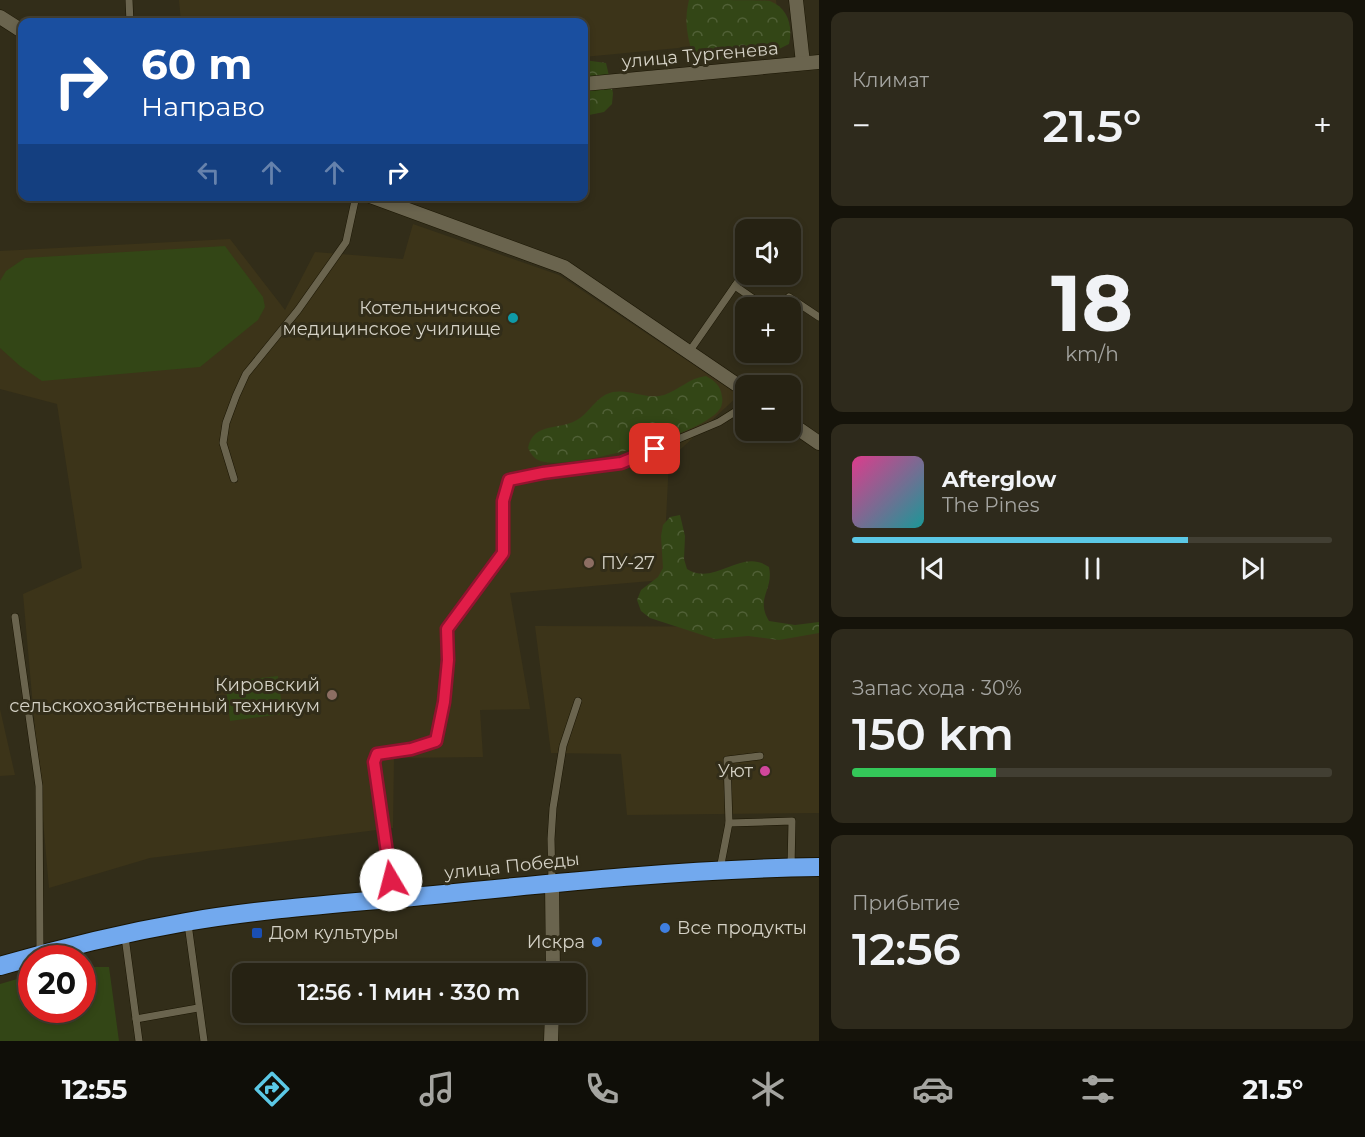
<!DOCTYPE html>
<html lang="ru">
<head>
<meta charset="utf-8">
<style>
  body { margin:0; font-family:Montserrat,sans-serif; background:#2e2a1c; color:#f1f3f6; height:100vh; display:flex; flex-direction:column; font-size:22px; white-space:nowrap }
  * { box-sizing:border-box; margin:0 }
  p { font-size:20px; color:#a4a4a0 }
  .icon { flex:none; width:33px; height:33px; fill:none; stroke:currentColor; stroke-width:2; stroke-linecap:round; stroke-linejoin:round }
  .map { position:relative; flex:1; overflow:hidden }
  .sheet { display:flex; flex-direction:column; gap:12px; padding:12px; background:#15130a; width:546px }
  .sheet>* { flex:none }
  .top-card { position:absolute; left:18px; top:18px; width:570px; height:183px; border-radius:12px; box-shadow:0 3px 9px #0003,0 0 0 2px #423f33; background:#1a4fa0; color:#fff; overflow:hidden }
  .tools { position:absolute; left:735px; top:219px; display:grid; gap:12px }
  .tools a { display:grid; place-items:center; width:66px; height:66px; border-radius:12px; background:#262213; box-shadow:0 3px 9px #0003,0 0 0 2px #423f33; font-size:30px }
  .speed { position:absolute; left:18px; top:945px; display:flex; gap:12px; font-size:30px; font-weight:700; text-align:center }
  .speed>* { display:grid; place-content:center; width:78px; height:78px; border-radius:50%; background:#262213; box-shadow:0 3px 9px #0003,0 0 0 2px #423f33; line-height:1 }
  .speed .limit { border:9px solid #d22; background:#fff; color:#111 }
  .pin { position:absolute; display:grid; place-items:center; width:51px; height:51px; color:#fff; margin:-26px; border-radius:12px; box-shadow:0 3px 9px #0006 }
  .me { position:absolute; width:66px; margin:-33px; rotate:352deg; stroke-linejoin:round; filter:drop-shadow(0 0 4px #0008) }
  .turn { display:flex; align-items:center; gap:21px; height:126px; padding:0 24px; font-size:27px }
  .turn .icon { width:78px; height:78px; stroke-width:2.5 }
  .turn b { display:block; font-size:42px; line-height:51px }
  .lanes { display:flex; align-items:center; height:57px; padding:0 24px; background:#0003; justify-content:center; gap:30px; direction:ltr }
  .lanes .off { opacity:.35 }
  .big { font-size:45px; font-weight:600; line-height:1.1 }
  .sheet .card { flex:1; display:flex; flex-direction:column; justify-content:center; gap:9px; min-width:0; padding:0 21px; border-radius:12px; background:#2e2a1c }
  .sheet .dial { align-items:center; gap:0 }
  .dial b { font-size:78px; line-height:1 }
  .song { display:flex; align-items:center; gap:18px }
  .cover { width:72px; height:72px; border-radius:9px; background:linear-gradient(135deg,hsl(330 70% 55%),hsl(180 70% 35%)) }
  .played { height:6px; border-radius:3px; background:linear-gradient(90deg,#5bc8e6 70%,#423f33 70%) }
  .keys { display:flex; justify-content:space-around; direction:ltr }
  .heat { display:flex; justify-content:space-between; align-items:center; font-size:33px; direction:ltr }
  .charge { height:9px; border-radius:4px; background:linear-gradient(90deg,#34c759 30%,#423f33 0) }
  .trip { position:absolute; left:232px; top:963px; width:354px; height:60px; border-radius:12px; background:#262213; box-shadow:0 3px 9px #0003,0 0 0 2px #423f33; font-weight:600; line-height:60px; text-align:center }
  .tabs { display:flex; height:96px; justify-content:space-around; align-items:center; background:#0f0e08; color:#a4a4a0 }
  .tabs .icon { width:42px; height:42px }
  .tabs .on { color:#5bc8e6 }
  .tabs b { font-size:27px; color:#f1f3f6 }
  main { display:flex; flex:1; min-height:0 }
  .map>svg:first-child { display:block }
  .built { fill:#3c3419 }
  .forest { fill:url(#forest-crowns) }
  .green { fill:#334616 }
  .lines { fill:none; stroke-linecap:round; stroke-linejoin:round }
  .lane-casing { stroke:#1a1503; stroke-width:8 }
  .street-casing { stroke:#1a1503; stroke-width:15 }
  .highway-casing { stroke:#1a1503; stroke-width:20 }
  .lane { stroke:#6a644e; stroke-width:7 }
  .street { stroke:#6a644e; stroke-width:14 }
  .highway { stroke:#72a9ee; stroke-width:18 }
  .route-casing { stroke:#92132f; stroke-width:15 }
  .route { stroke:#e11d48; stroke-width:10 }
  .culture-dot { fill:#0f9aa8; stroke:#322d19; stroke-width:2 }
  .education-dot { fill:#8d6e63; stroke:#322d19; stroke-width:2 }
  .hotel-dot { fill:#d1479c; stroke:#322d19; stroke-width:2 }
  .shop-dot { fill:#3f7fe0; stroke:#322d19; stroke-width:2 }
  .transit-dot { fill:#1a4fb4; stroke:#322d19; stroke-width:2 }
  .labels { text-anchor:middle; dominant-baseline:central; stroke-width:6; stroke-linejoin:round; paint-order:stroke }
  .street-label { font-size:18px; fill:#d4d1c5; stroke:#322d19 }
  .poi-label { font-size:18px; fill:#d4d1c5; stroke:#322d19; text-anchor:end }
</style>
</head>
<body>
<main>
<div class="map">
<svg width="819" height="1041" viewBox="0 0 819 1041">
  <defs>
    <pattern id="forest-crowns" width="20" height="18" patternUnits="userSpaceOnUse" patternTransform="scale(1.5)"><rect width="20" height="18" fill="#334616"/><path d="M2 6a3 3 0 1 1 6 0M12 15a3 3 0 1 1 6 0" fill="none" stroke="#506036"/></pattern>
  </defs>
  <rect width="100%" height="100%" fill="#322d19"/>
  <g class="built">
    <path d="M179,0H776L781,38L584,57V22H181Z"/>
    <path d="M413,224L559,275L739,395L669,460L663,580L510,593L530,709L480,710L483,757L394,758L393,828L150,858L49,888L23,594L82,568L57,404L0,389V251L230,239L285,310L315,252L403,259Z"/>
    <path d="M535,626L819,627V813L627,815L621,754L551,753Z"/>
    <path d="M0,709L15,775L0,776Z"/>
  </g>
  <g class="forest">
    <path d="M689,0C702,0 761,0 770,1C788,8 793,26 789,44L779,49L714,61L703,60L693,55C687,36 684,20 689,0Z"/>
    <path d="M584,60L606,63L613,93L612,104L604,112L584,116Z"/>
    <path d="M706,376C715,381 721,386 722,397C723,400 722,407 719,410C701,435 576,468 545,462C536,461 532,456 528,448C534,420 561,432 580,418C591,410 598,395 613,392C630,389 647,400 664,395C679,390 689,378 706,376Z"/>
    <path d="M680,515L685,536L684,559L687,569C715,587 741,547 769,567C774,590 755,598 769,621L795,625L819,622V633L779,640L748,636L715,639L650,618L641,611L637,600L641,590L658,577L663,568L661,536L663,525L670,517Z"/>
  </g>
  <g class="green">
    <path d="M225,246L263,297L265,307L258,320L200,367L42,381L20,366L0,348V281L6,271L25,258Z"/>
    <path d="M278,676L283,714L230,721L225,682Z"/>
    <path d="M83,967H109L119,1041H0V984L31,975L32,1010H82Z"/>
  </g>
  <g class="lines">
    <g class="lane-casing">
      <g id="lane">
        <path d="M129,0L130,22"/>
        <path d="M735,286L767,308"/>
        <path d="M782,308L789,297L819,317"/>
        <path d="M689,352L746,270"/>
        <path d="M234,479L223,443L226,423L236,396L246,374L298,310L346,242L356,196"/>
        <path d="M15,617L39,786L40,954"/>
        <path d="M729,823L792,821L791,867"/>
        <path d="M720,869L729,823L727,760L760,756"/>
        <path d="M552,882L551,839L553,808L563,746L578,701"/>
        <path d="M395,896L374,762L377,754L411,749L436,741L444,702L448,660L447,629L503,553V501L509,479L543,473L621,463L719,422L746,405"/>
        <path d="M188,924L204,1041"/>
        <path d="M125,937L139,1041"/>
        <path d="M136,1019L198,1008"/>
      </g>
    </g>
    <g class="street-casing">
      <g id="street">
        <path d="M796,0L803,63"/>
        <path d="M0,17L22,31"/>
        <path d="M584,84L819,62"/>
        <path d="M370,196L564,267L746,391"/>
        <path d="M790,423L819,443"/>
        <path d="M552,882L553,974"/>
        <path d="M551,1041L552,1012"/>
      </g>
    </g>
    <g class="highway-casing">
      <path id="highway" d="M0,966C61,948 123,933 186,922C267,908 351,903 434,895C562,882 690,869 819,867"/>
    </g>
    <use href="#lane" class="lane"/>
    <use href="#street" class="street"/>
    <use href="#highway" class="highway"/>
  </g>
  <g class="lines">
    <g class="route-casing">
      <path id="route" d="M391,880L374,762L377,754L411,749L436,741L444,702L448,660L447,629L503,553V501L509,480L543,473L621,463L655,449"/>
    </g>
    <use href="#route" class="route"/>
  </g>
  <circle class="culture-dot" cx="513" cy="318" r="6"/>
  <g class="education-dot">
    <circle cx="589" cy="563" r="6"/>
    <circle cx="332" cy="695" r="6"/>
  </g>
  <circle class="hotel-dot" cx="765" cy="771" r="6"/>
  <g class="shop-dot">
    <circle cx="665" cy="928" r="6"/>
    <circle cx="597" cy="942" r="6"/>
  </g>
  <rect class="transit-dot" x="251" y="927" width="12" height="12" rx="3"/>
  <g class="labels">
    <g class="street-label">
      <text transform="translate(700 55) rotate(-5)">улица Тургенева</text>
      <text transform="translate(512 866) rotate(-6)">улица Победы</text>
    </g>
    <g class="poi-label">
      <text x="501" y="308">Котельничское<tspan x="501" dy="21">медицинское училище</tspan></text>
      <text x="601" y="563" text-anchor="start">ПУ-27</text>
      <text x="320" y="685">Кировский<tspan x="320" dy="21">сельскохозяйственный техникум</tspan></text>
      <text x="753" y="771">Уют</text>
      <text x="677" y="928" text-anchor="start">Все продукты</text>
      <text x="269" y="933" text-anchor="start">Дом культуры</text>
      <text x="585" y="942">Искра</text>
    </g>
  </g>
</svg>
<div class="tools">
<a><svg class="icon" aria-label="sound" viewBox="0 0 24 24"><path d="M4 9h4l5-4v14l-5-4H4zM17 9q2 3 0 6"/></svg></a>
<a>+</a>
<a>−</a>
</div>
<div class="speed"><div class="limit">20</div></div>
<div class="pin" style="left:655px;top:449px;background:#d93025"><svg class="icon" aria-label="arrive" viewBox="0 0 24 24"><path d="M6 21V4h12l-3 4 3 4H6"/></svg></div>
<svg class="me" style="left:391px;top:880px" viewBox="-20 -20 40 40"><circle r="19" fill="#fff"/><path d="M0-13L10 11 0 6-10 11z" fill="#e11d48"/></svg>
<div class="trip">12:56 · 1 мин · 330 m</div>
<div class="top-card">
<div class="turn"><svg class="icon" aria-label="right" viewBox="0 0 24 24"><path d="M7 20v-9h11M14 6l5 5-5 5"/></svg><div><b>60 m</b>Направо</div></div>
<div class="lanes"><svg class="icon off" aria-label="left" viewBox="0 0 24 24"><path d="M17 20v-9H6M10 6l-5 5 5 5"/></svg><svg class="icon off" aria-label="ahead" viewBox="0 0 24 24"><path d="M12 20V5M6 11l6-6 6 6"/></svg><svg class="icon off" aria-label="ahead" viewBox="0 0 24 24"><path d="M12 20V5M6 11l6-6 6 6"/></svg><svg class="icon" aria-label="right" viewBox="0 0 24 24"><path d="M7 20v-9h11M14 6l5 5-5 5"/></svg></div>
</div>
</div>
<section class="sheet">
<div class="card"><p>Климат</p>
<div class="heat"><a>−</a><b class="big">21.5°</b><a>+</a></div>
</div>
<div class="card dial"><b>18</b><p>km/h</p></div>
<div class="card">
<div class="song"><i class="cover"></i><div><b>Afterglow</b><p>The Pines</p></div></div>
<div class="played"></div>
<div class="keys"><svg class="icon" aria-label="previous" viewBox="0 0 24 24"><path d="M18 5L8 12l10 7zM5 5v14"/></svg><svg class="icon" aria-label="pause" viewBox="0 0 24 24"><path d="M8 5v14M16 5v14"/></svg><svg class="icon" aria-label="next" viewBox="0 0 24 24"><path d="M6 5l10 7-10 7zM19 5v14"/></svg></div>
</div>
<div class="card"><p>Запас хода · 30%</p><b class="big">150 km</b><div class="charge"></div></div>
<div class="card"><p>Прибытие</p><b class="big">12:56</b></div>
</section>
</main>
<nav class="tabs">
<b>12:55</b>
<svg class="icon on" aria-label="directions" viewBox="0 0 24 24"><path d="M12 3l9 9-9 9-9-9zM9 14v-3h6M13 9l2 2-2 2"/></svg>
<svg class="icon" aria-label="music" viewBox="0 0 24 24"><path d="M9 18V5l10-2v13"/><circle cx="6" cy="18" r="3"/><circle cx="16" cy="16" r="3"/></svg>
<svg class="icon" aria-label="phone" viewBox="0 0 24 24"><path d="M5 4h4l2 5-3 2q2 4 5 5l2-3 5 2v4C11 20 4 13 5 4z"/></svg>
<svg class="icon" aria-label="climate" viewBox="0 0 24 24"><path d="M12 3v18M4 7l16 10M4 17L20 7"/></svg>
<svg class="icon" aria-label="car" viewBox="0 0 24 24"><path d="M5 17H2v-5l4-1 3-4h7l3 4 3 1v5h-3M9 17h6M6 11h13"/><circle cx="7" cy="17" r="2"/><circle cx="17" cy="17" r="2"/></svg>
<svg class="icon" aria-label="filters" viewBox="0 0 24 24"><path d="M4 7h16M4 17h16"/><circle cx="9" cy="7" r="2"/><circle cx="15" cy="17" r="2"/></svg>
<b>21.5°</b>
</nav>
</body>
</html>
